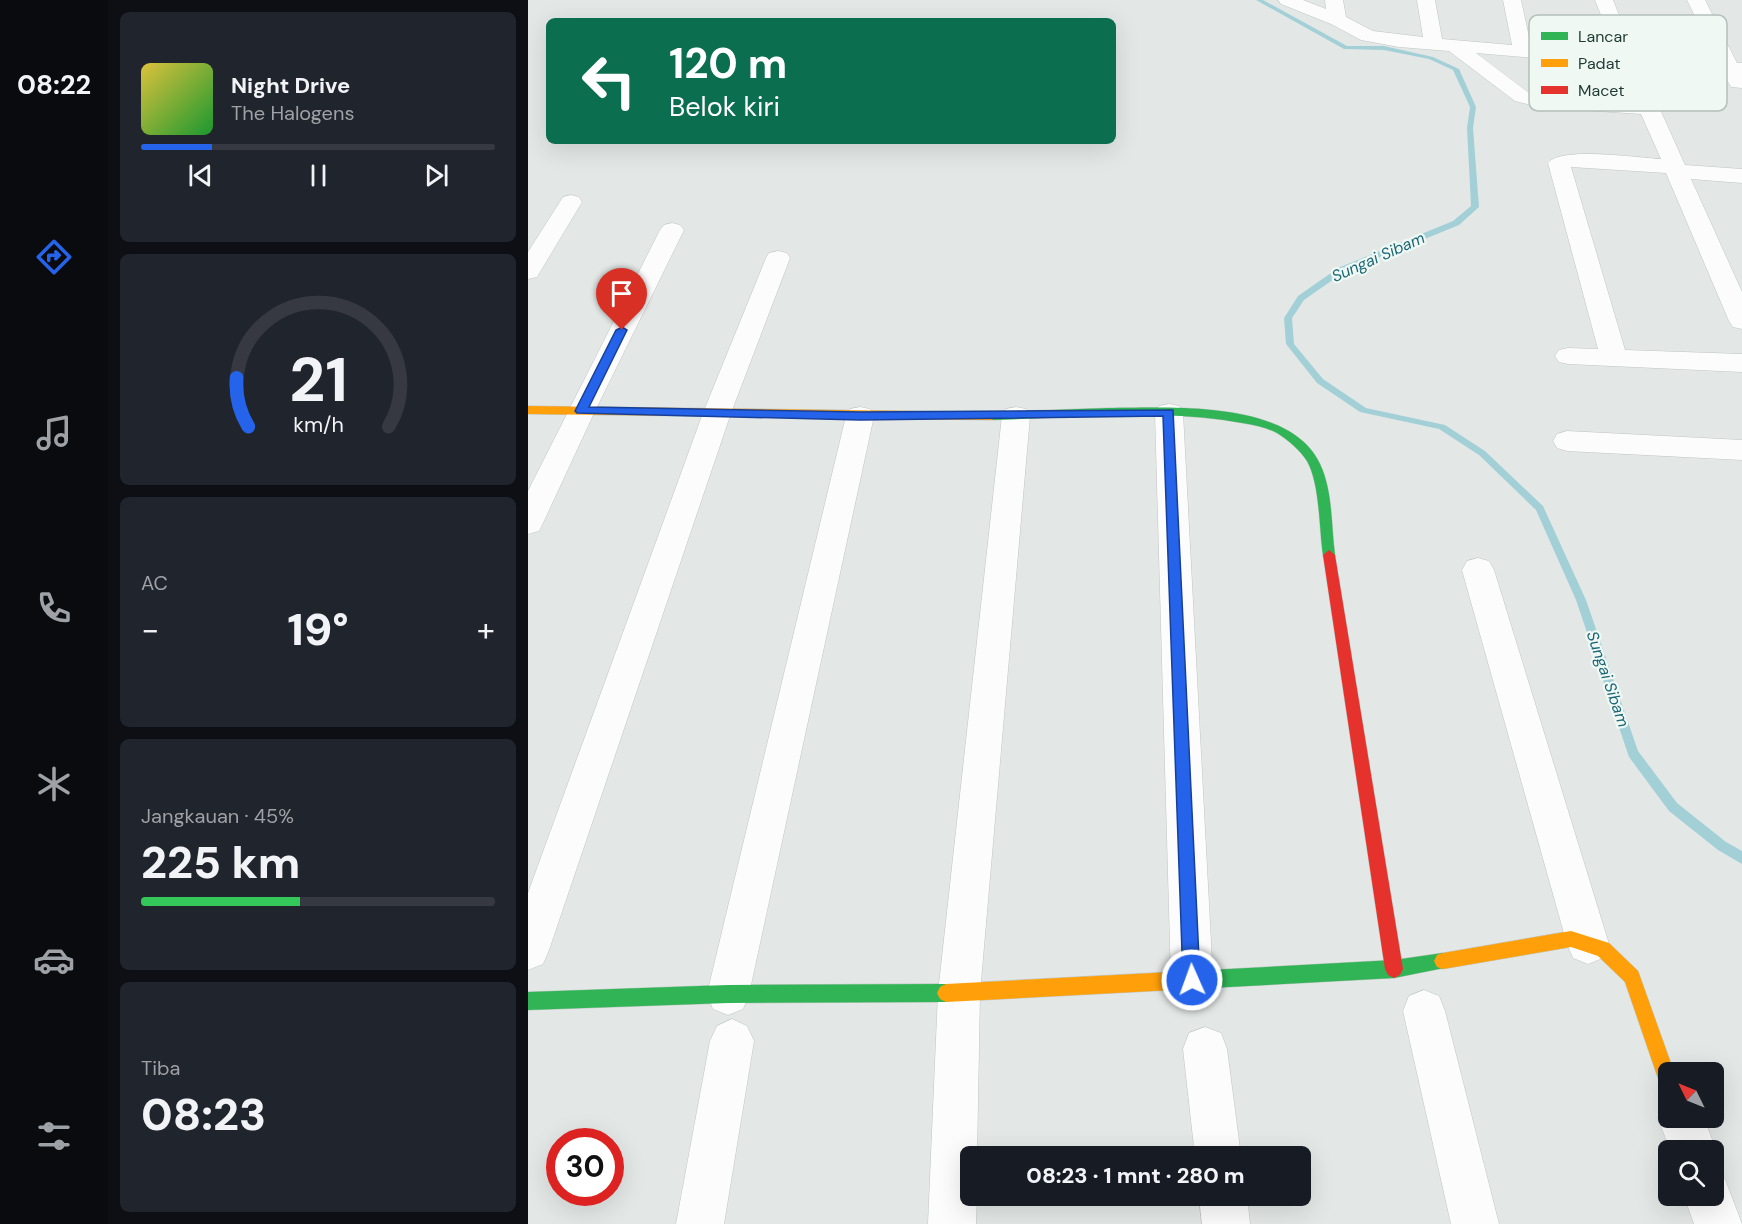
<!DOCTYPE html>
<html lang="id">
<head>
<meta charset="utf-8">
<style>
  body { margin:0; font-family:"DM Sans",sans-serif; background:#20242c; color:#f1f3f6; height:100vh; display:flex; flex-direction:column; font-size:22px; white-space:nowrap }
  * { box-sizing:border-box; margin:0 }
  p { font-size:20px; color:#9ea1a6 }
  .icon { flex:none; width:33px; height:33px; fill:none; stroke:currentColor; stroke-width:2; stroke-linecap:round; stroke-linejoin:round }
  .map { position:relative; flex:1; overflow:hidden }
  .sheet { display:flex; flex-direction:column; gap:12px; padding:12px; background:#0d0f14; width:420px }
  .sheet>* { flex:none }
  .guide { position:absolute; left:18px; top:18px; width:570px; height:126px; border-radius:9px; box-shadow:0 6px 24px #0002; background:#0b6e4f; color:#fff; overflow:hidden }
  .needle { width:39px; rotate:313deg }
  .tools { position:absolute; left:1130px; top:1062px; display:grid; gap:12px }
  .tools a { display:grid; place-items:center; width:66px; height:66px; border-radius:9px; background:#171b24; box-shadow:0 6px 24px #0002; font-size:30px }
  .speed { position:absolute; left:18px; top:1128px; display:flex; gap:12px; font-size:30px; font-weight:700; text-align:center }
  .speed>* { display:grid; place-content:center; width:78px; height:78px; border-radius:50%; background:#171b24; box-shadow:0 6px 24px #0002; line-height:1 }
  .speed .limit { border:9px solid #d22; background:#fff; color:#111 }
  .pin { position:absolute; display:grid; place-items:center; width:51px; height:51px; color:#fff; margin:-62px -26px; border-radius:50% 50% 50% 0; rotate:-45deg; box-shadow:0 0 6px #0007 }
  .pin .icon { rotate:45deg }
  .me { position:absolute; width:66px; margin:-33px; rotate:358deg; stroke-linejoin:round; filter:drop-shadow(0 0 4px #0008) }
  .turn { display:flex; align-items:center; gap:21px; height:126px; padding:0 24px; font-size:27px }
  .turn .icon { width:78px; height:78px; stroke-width:2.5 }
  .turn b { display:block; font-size:42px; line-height:51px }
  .big { font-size:45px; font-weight:800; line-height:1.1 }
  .sheet .widget { flex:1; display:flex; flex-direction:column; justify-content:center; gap:9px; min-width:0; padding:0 21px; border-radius:9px; background:#20242c }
  .sheet .dial { align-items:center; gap:0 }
  .dial svg { height:156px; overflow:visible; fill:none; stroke:#363941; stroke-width:7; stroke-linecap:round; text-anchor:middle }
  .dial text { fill:#f1f3f6; stroke:none }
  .song { display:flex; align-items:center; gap:18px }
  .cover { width:72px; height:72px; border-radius:9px; background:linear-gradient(135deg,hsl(50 70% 55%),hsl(130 70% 35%)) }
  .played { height:6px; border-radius:3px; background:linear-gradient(90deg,#2563eb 20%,#363941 20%) }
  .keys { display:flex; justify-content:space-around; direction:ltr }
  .heat { display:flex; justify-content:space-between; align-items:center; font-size:33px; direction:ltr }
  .charge { height:9px; border-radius:4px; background:linear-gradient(90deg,#34c759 45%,#363941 0) }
  .trip { position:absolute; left:432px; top:1146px; width:351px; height:60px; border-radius:9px; background:#171b24; box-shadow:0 6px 24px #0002; font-weight:800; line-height:60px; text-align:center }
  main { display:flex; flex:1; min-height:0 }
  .tab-bar { display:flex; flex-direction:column; width:108px; justify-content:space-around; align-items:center; background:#090b0e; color:#9ea1a6 }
  .tab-bar .icon { width:42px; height:42px }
  .tab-bar .selected { color:#2563eb }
  .tab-bar b { font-size:27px; color:#f1f3f6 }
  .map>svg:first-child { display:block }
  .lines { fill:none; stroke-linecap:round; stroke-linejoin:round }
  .stream { fill:#a3d0d7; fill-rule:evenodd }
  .street-casing { stroke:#c0c5c3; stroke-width:1 }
  .fast-casing { stroke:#bfc6c3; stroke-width:1 }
  .slow-casing { stroke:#bfc6c3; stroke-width:1 }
  .jam-casing { stroke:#bfc6c3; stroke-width:1 }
  .street { fill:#fbfcfb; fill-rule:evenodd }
  .fast { fill:#30b455; fill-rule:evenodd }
  .slow { fill:#ff9f0a; fill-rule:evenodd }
  .jam { fill:#e5322d; fill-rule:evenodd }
  .route { fill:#2563eb; stroke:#184099; stroke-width:1.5 }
  .labels { text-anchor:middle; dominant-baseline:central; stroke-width:4.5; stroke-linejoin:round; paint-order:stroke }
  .water-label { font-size:16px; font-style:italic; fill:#1b6777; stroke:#f0f8f4 }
  .key { fill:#f0f8f4; stroke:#b2bfba; stroke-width:1.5 }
  .key-label { font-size:16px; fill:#213b34 }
</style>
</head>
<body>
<main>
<nav class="tab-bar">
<b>08:22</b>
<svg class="icon selected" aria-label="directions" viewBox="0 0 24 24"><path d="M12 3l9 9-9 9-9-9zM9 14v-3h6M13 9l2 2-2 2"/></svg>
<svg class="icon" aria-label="music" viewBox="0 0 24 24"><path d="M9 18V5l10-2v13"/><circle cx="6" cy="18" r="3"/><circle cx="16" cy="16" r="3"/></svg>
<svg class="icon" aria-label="phone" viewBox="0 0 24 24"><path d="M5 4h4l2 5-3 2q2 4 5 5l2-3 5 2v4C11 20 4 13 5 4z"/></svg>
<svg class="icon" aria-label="climate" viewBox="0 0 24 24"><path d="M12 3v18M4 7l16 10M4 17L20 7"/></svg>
<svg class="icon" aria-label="car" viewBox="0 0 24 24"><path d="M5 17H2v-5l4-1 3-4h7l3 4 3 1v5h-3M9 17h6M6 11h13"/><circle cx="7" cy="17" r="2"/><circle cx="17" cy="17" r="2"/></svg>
<svg class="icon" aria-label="filters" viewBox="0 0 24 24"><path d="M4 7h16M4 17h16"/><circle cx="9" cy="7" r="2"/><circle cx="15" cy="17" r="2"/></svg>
</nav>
<section class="sheet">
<div class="widget">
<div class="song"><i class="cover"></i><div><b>Night Drive</b><p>The Halogens</p></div></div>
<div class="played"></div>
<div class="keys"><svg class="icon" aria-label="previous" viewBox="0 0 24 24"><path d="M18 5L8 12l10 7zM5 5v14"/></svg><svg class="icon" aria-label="pause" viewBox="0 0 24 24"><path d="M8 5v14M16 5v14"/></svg><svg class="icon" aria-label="next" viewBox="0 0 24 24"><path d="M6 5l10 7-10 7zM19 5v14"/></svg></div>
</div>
<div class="widget dial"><svg viewBox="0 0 100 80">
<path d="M14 69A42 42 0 1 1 86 69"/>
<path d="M14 69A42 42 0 0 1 8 44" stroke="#2563eb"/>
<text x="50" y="56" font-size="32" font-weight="700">21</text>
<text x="50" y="72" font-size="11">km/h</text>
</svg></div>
<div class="widget"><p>AC</p>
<div class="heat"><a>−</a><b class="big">19°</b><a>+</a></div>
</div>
<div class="widget"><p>Jangkauan · 45%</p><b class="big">225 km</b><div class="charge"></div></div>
<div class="widget"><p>Tiba</p><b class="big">08:23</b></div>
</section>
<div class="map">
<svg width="1214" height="1224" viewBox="0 0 1214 1224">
  <rect width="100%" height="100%" fill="#e3e8e6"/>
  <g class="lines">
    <path class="stream" d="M728,0H735L819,46H856L905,57L931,69L948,107L945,128L951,207L931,225L816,272L776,300L764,318L766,344L795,379L838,408L917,425L957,451L1015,506L1058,600L1110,751L1149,803L1198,842L1214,851V864L1190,850L1141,811L1101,757L1048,600L1008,510L951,455L911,429L832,412L789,383L758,344L756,318L770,296L810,268L925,221L943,206L939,128L942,107L925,70L901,59L856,50L816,49Z"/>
    <g class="street-casing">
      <g id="street">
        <path d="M750,0H775L798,9L797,0H815L818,17L845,31L895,37L889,0H907L914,39L984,45L975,0H993L1003,46L1088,53L1067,0H1085L1107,55L1189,61L1159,0H1177L1209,63H1214V88L1203,87L1195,73L1113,67L1157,165L1214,169V183L1163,179L1214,292V329L1205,327L1201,321L1138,173L1043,167L1097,350L1214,354V372L1040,364L1031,362L1027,356L1031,350L1040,348L1070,349L1020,163C1032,146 1111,158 1133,159L1113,114L1011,107L987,101L921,51L871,47L833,40L803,24L753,4ZM948,53L1092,65L1108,101L1001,93Z"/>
        <path d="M43,195L51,197L54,202L9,277L0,279V252L35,197Z"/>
        <path d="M144,223L152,225L156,230L67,411L15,523L11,531L0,534V491L132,230L136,225Z"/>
        <path d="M250,251L259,253L262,258L203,413L21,950L15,964L0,970V893L175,413L238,258L241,253Z"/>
        <path d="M641,404L651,406L655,413L685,980L679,995L664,1001L649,995L643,980L627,413L631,406Z"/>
        <path d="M332,407L342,409L346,416L221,994L215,1009L200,1015L185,1009L179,994L318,416L322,409Z"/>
        <path d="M488,407L498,409L502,416L452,993L449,1156H442V1196H449L448,1224H400L410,993L474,416L478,409Z"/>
        <path d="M1039,431L1214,440V460L1039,451L1029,448L1025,441L1029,434Z"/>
        <path d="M950,558L961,561L966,570L1081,944L1075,958L1060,964L1045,958L1039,944L934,570L939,561Z"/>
        <path d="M896,990L911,996L917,1011L971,1224H923L875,1011L881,996Z"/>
        <path d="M204,1019L219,1026L226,1041L196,1224H148L182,1041L189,1026Z"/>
        <path d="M677,1027L693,1033L699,1049L713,1156H667L655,1049L661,1033Z"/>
        <path d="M1140,1101V1118H1176L1188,1150L1185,1158V1150H1142L1130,1118L1137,1102Z"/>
        <path d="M1185,1174L1197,1179L1214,1224H1166L1156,1196H1185Z"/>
        <path d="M671,1196H719L722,1224H674Z"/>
      </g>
    </g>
    <g class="fast-casing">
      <g id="fast">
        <path d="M580,408C640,408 762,399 792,464C805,491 803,526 807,555L806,558H796L795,555C791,528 792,484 779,461C772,450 760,440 749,433C734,425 713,423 696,420C619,410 541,418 464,420L458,416L464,412Z"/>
        <path d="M915,953L921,955L924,961L921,967L866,978L682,988L676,985L673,979L676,973L682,970L866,960Z"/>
        <path d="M418,984L424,987L427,993L424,999L418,1002L200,1003L0,1010V992L200,985Z"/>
      </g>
    </g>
    <g class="slow-casing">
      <g id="slow">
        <path d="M0,406L464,412L470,416L464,420L0,414Z"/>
        <path d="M1043,931L1081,943L1110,971L1146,1072H1140V1090L1134,1087L1131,1081L1097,982L1070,956L1043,947L915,969L909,967L906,961L909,955L915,953Z"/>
        <path d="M682,970L688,973L691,979L688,985L682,988L418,1002L412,999L409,993L412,987L418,984Z"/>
      </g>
    </g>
    <g class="jam-casing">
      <path id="jam" d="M801,550L807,555L875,969L872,975L866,978L860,975L857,969L795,555Z"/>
    </g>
    <use href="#street" class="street"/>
    <use href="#fast" class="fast"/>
    <use href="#slow" class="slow"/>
    <use href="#jam" class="jam"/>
  </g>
  <path class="route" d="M94,327L99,330L61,407L332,412L645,410L672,980L670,986L664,989L658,986L655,980L635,416L332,420L49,413L47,411L88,330Z"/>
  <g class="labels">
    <g class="water-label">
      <text transform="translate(850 257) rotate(-24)">Sungai Sibam</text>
      <text transform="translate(1080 679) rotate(71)">Sungai Sibam</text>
    </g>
  </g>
  <rect x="1001" y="15" width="198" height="96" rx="9" class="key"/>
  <rect x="1013" y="32" width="27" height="8" fill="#30b455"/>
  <rect x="1013" y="59" width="27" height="8" fill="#ff9f0a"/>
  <rect x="1013" y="86" width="27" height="8" fill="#e5322d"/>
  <g class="key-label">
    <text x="1050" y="42">Lancar</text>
    <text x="1050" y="69">Padat</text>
    <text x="1050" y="96">Macet</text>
  </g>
</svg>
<div class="tools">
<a><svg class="needle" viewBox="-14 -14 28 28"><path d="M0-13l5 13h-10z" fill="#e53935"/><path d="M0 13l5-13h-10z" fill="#9ea1a6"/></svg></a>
<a><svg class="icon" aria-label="search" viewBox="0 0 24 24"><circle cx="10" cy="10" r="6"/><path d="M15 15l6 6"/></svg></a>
</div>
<div class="speed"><div class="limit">30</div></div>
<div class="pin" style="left:94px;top:330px;background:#d93025"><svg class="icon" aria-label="arrive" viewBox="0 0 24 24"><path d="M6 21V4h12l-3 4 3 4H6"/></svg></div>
<svg class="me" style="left:664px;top:980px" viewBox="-20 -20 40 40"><circle r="17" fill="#2563eb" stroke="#fff" stroke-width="3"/><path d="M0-11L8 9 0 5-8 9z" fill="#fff"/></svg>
<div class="trip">08:23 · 1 mnt · 280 m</div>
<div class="guide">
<div class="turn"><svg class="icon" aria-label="left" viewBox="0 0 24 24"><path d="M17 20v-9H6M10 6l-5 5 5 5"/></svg><div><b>120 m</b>Belok kiri</div></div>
</div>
</div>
</main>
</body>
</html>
